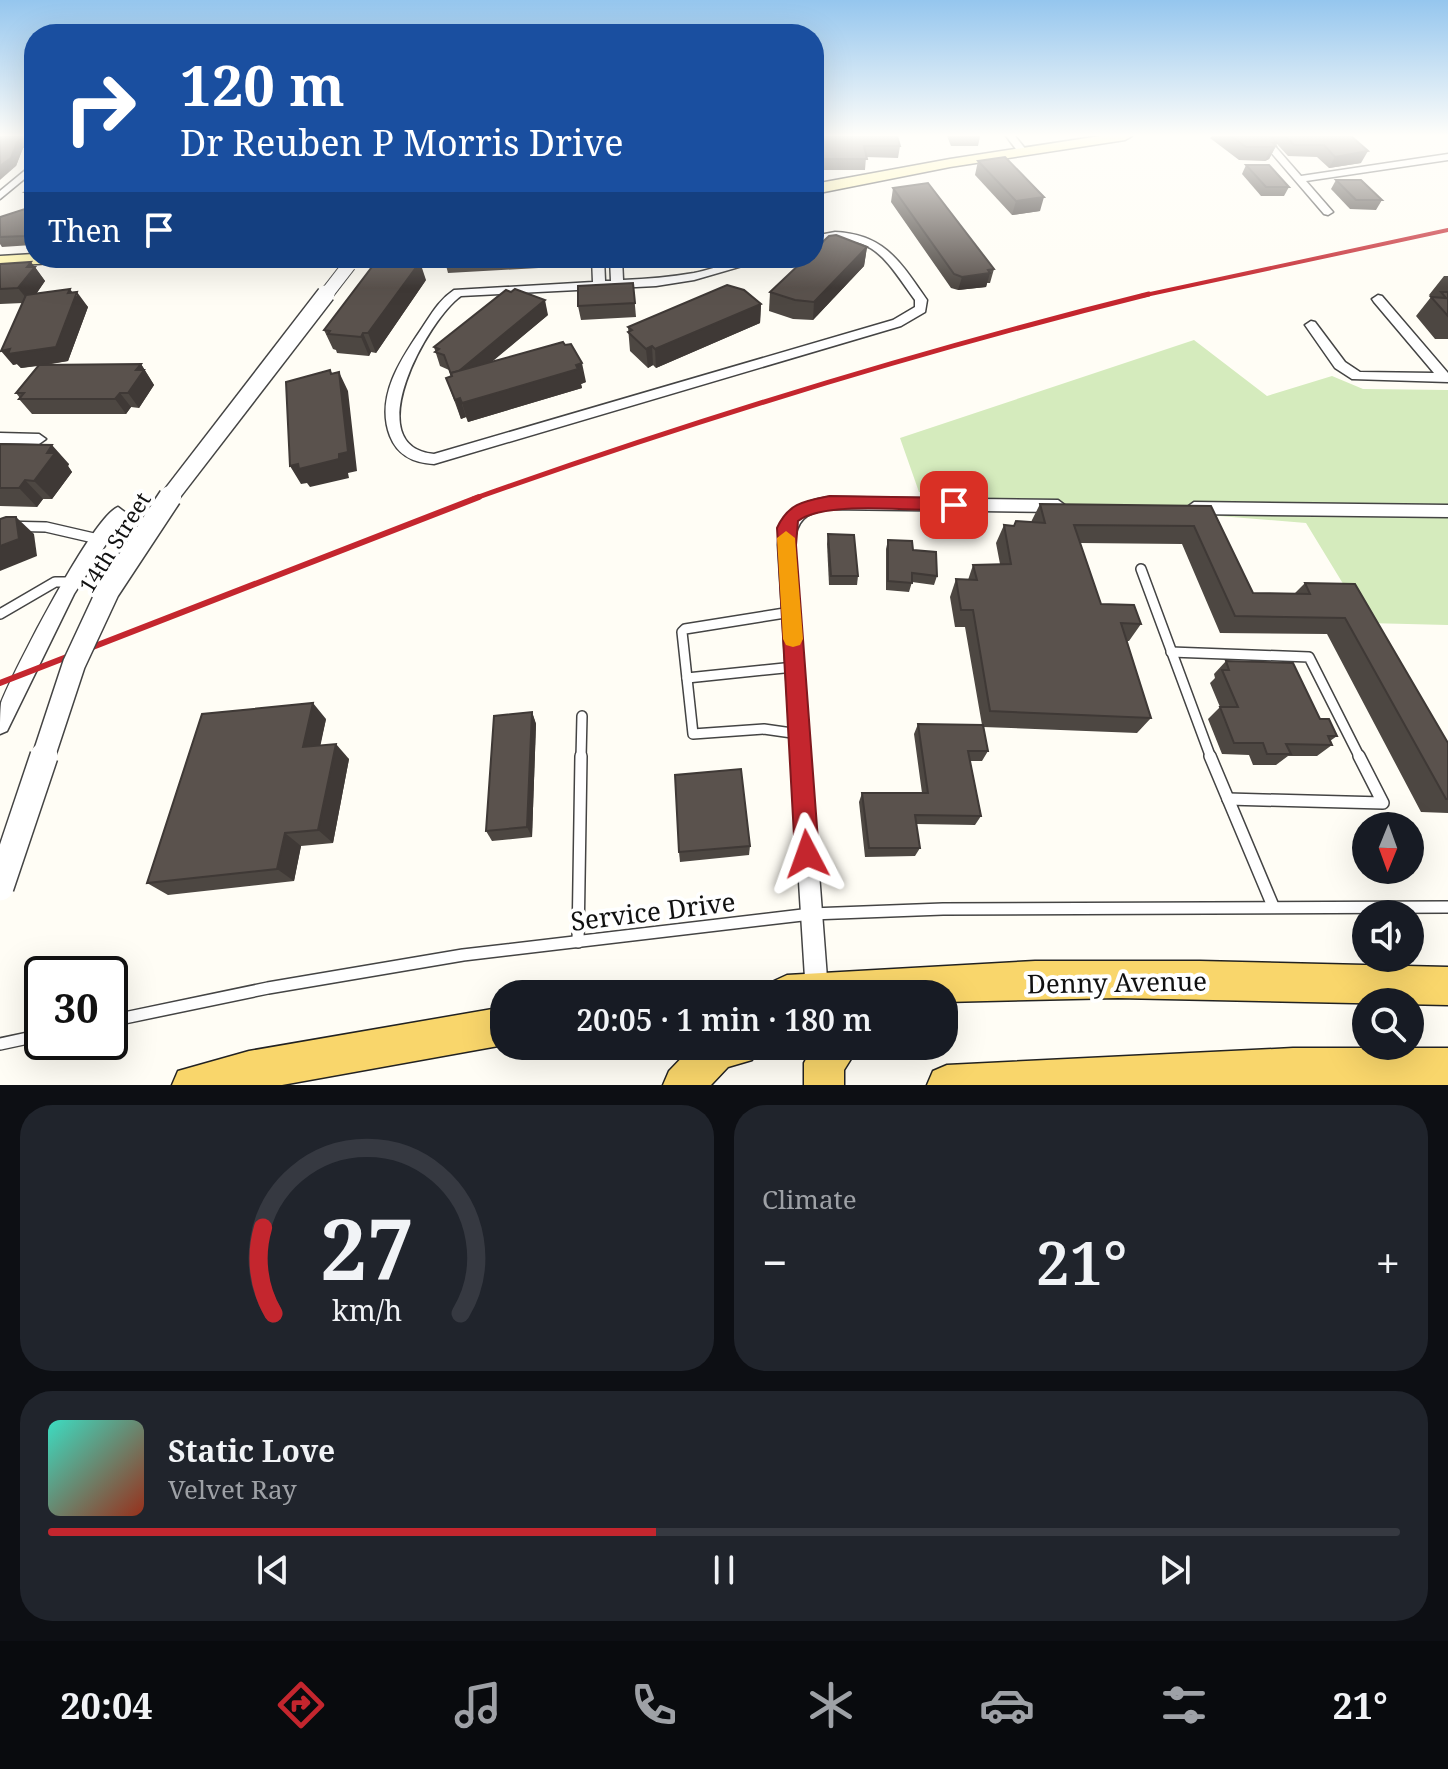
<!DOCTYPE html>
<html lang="en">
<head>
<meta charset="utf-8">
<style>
  body { margin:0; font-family:"Noto Serif",serif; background:#20242c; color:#f1f3f6; height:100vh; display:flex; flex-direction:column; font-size:30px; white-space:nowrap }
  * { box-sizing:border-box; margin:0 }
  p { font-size:26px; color:#9ea1a6 }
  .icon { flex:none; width:44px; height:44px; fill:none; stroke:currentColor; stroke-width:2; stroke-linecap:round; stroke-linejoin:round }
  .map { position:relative; height:1085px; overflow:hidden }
  .drawer { display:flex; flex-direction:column; gap:20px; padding:20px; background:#0d0f14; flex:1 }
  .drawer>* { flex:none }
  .guide { position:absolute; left:24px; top:24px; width:800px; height:244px; border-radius:32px; box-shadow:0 8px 32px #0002; background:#1a4fa0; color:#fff; overflow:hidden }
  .needle { width:52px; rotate:181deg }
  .controls { position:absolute; left:1352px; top:812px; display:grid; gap:16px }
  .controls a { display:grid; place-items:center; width:72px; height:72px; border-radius:50%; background:#171b24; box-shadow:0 8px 32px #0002; font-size:40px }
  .speed { position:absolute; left:24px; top:956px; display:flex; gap:16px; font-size:40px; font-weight:700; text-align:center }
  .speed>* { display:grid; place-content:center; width:104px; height:104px; border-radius:50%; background:#171b24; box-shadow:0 8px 32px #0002; line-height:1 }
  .speed .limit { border:4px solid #111; border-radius:12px; background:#fff; color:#111 }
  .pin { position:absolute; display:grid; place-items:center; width:68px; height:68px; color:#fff; margin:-34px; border-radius:16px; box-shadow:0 4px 12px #0006 }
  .me { position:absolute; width:88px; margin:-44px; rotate:356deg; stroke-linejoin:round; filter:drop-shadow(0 0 6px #0008) }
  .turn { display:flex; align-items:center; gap:28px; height:168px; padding:0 24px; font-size:36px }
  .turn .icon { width:104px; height:104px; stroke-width:2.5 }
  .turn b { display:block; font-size:56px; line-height:68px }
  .then { display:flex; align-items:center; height:76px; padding:0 24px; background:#0003; gap:16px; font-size:30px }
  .big { font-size:60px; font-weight:600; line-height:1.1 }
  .drawer .card { flex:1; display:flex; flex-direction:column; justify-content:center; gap:12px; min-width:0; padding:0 28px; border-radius:32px; background:#20242c }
  .drawer .dial { align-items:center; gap:0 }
  .dial svg { height:208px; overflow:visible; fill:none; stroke:#363941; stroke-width:7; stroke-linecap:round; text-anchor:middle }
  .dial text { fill:#f1f3f6; stroke:none }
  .song { display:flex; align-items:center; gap:24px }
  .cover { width:96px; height:96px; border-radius:12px; background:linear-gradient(135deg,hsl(170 70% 55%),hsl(10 70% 35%)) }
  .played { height:8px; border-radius:4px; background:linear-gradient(90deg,#c4262e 45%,#363941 45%) }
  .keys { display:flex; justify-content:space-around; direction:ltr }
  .heat { display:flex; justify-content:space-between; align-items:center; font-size:44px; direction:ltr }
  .drawer .tiles { flex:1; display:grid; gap:20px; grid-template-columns:1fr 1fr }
  .card:last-child { grid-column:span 2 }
  .trip { position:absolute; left:490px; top:980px; width:468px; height:80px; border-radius:32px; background:#171b24; box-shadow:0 8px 32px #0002; font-weight:600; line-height:80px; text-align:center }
  .dock { display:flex; height:128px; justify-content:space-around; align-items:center; background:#090b0e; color:#9ea1a6 }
  .dock .icon { width:56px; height:56px }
  .dock .selected { color:#c4262e }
  .dock b { font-size:36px; color:#f1f3f6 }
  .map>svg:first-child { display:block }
  .green { fill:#d5ebbd }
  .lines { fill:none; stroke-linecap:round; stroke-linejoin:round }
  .service-far1-casing { stroke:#444; stroke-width:12 }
  .service-casing { stroke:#444; stroke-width:14 }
  .minor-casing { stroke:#444; stroke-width:3 }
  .secondary-casing { stroke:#333; stroke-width:3 }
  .primary-casing { stroke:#222; stroke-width:3 }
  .service-far1 { stroke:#fff; stroke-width:9 }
  .service { stroke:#fff; stroke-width:11 }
  .minor { fill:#fff; fill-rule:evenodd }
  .secondary { fill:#fff6b0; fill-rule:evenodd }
  .primary { fill:#f9d66b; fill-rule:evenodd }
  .rail-far2 { stroke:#c4262e; stroke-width:4 }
  .rail-far1 { stroke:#c4262e; stroke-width:5 }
  .rail { stroke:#c4262e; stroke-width:6 }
  .tertiary-bridge-far3-casing { stroke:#444; stroke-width:15; stroke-linecap:butt }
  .tertiary-bridge-far2-casing { stroke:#444; stroke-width:20; stroke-linecap:butt }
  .tertiary-bridge-far1-casing { stroke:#444; stroke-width:25; stroke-linecap:butt }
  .tertiary-bridge-casing { stroke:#444; stroke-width:30; stroke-linecap:butt }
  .tertiary-bridge-far3 { stroke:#fff; stroke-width:13 }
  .tertiary-bridge-far2 { stroke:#fff; stroke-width:17 }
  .tertiary-bridge-far1 { stroke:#fff; stroke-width:22 }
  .tertiary-bridge { stroke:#fff; stroke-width:27 }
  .wall { fill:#4d4742 }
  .shaded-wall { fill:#3f3936 }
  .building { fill:#5a524d; stroke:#3f3936; stroke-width:2 }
  .route { fill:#c4262e; stroke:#7f191e; stroke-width:2 }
  .slow { fill:#f59e0b }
  .labels { text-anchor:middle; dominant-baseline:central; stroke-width:8; stroke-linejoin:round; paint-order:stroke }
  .street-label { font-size:22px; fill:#111; stroke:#fff }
  .near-street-label { font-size:26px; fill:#111; stroke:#fff }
</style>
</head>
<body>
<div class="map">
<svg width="1448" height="1085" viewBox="0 0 1448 1085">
  <rect width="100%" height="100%" fill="#fffdf5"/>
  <path class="green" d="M1194,340L1267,396L1332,376L1363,389L1448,390V625L1367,623L1306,523L919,492L900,438Z"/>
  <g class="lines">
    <g class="service-far1-casing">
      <g id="service-far1">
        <path d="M0,526L46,527L98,539"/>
        <path d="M1141,569L1211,758"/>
        <path d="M791,612L685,629L682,632L693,734L764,729L799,734"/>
        <path d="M0,614L55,582H70"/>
        <path d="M1171,652L1309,657L1360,758"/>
        <path d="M687,678L794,667"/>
        <path d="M581,758L582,716"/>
      </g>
    </g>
    <g class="service-casing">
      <g id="service">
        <path d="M1210,756L1273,906"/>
        <path d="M1228,799L1383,803L1359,756"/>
        <path d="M578,942L581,756"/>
        <path d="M110,1021L268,988L463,955L811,914L943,909L1448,907"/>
        <path d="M0,1044L42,1035"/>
      </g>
    </g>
    <g class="minor-casing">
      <g id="minor">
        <path d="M1006,136H1015L1027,151L1025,153H1019Z"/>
        <path d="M1257,136H1266L1301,176L1448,154V160L1306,181L1333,212L1328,215L1324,214Z"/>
        <path d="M34,163V171L0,199V191Z"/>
        <path d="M835,232C885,234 901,263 927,300L925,312L901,326L434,464C414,463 398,456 390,436C375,397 401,359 422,328C432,313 439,300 454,290L593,282L592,258H604L605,281H611L610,258H622L623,280C647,279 670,277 694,273C720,267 743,258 770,258L694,280L656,286L461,296C428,319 357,447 434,454L893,320L915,307V300C883,256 874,233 814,242V236Z"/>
        <path d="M1378,295L1382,296L1448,373V382L1352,379L1335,368L1305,325L1311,321L1315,322L1345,362L1360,372L1434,373L1374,302L1372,299Z"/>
        <path d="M0,433L39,434L46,439L39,444L0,443Z"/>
        <path d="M830,497L1058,500L1066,506L1058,512L830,509C806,512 796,520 794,545L828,991L826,994H806L778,545C780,512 800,501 830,497Z"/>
        <path d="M1194,502L1448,505V517L1194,514L1186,508Z"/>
        <path d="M118,507L126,513L74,594L7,731L0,734C0,724 0,712 1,703C13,672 93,516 118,507Z"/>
      </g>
    </g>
    <g class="secondary-casing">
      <g id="secondary">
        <path d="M1100,136H1132L1125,140L950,167L814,194V184L950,159Z"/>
        <path d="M34,254V258H64L55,263L0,266V256Z"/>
      </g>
    </g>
    <g class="primary-casing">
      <g id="primary">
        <path d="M1035,961H1200L1448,967V1005L1118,998L944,1002V994H768L774,981L787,975Z"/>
        <path d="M504,1007V1045L282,1085H172L178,1071L249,1051Z"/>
        <path d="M693,1046H758L752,1060L728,1067L711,1085H663L669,1071Z"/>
        <path d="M813,1046H859L844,1070V1085H804V1063Z"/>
        <path d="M1293,1048H1448V1085H927L933,1071L947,1065Z"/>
      </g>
    </g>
    <use href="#service-far1" class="service-far1"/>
    <use href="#service" class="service"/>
    <use href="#minor" class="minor"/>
    <use href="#secondary" class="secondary"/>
    <use href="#primary" class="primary"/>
    <path class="rail-far2" d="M1141,296L1448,230"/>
    <path class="rail-far1" d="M473,499C695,420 920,351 1149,294"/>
    <path class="rail" d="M0,683L479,497"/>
    <g class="tertiary-bridge-far3-casing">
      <path id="tertiary-bridge-far3" d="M325,296L349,265"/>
    </g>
    <g class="tertiary-bridge-far2-casing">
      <path id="tertiary-bridge-far2" d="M168,499L326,294"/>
    </g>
    <g class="tertiary-bridge-far1-casing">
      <path id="tertiary-bridge-far1" d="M43,758L74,664L108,591L170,497"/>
    </g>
    <g class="tertiary-bridge-casing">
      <path id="tertiary-bridge" d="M0,887L44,756"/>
    </g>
    <use href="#tertiary-bridge-far3" class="tertiary-bridge-far3"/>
    <use href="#tertiary-bridge-far2" class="tertiary-bridge-far2"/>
    <use href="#tertiary-bridge-far1" class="tertiary-bridge-far1"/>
    <use href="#tertiary-bridge" class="tertiary-bridge"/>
  </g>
  <g class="wall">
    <path d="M0,136H34V143L28,148H23L16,166Z"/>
    <path d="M814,136L900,146L898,158L866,157L865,170H814Z"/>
    <path d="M947,136H980L978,146H951Z"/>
    <path d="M1212,136H1351L1361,163L1329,168L1317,157L1288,156L1277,144L1269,159L1265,161L1239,160L1210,138Z"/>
    <path d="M978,161L1040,211L1012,215L975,175Z"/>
    <path d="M1246,165L1289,187L1284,196H1261L1242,174Z"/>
    <path d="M1336,180L1382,200L1376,210L1350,209L1331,189Z"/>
    <path d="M34,187V202L32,201L25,192Z"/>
    <path d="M893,188L994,269L990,283H987L986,287L958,290L951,288L891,202Z"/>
    <path d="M34,206V242L32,245L2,247L0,244V217Z"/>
    <path d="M867,247L864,266L813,320L793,319L769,311L770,292Z"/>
    <path d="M444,258H561V263H556V267L448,273Z"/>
    <path d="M0,264L35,267L45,281L36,294L73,293L88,307L68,361L46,365L141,364L154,385L139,408L131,407L126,414H32L19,399L20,398L16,393L38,366L21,368L17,364L13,365L23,303L0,304Z"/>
    <path d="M1444,276H1448V339H1435L1416,316L1431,297L1429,295Z"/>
    <path d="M426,280L376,353L371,352L369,356L337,353L336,350L333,349L324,330Z"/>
    <path d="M633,283L636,317L581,320L578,306Z"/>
    <path d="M761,304L760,323L656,368L653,365L648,368L630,351L628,327Z"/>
    <path d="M548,315L491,362L586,382L581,384L582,388L468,422L466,417L461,419L446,378L451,377L449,370L440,366L434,347Z"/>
    <path d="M0,444L69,464L68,466L72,472L52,499H43L37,507L0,506Z"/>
    <path d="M1040,504L1211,506L1253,593H1295L1305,583L1355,584L1448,743V813L1421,812L1327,634L1220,633L1182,544L1080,543L1101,604L1141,624L1129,641H1127L1151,718L1137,733L983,727L988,751L982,761H970L981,816L975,825L916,824L920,848L915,856L865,857L859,802L862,793H922L914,734L918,724L982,725L965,627H955L950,597L956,579L968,580L973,565L1000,564L996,543L1004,525L1014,526L1031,522Z"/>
    <path d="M828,534L858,576L857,585H829L827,544Z"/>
    <path d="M888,540L913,550L937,576L934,585L912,582L909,592L886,590V549Z"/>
    <path d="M1226,661L1320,719L1337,736L1330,741L1332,745L1317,756H1288L1276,765H1253L1249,755L1222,754L1208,719L1220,707L1210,683L1215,678L1214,674Z"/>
    <path d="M532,712L536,724L532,837L492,841L486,831Z"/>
    <path d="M326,719L320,745L349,759L333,843L301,846L294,881L168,895L147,883Z"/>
    <path d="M750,846L749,855L680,862L679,852Z"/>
  </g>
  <g class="shaded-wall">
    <path d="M28,136H34V143L28,148L23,140Z"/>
    <path d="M18,140L23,148L16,166L0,180V166Z"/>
    <path d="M1276,146L1269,159L1265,161L1272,147Z"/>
    <path d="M1368,151L1361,163L1329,168L1335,157Z"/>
    <path d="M1044,197L1040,211L1012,215L1016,201Z"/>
    <path d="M34,224V242L32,245L25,236Z"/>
    <path d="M867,247L864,266L813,320L814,302Z"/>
    <path d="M31,262L45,281L30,303L18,288L27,267Z"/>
    <path d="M420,262L426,280L376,353L368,333Z"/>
    <path d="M990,273L986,287L958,290L962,277Z"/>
    <path d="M70,289L76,297L77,292L88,307L68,361L21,368L17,364L13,365L1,351L68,293Z"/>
    <path d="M545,300L548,315L457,391L452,377Z"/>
    <path d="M761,304L760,323L656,368L655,349Z"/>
    <path d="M363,333L371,352L369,356L361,337Z"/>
    <path d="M652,346L653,365L648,368L646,349Z"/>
    <path d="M582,363L586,382L581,384L582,388L468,422L462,403Z"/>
    <path d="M141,364L154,385L139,408L128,393L136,370Z"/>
    <path d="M339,372L348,391L357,471L348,473L349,478L310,487L307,483L301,484L290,466L298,464Z"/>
    <path d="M120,393L131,407L126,414L115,399Z"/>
    <path d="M460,398L466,417L461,419L455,400Z"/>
    <path d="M52,445L69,464L68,466L72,472L52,499L34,481L47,453Z"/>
    <path d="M25,480L43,499L37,507L19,488Z"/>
    <path d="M16,517L34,534L37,556L0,571V546Z"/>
    <path d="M313,703L326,719L317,762L303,747Z"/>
    <path d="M532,712L536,724L532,837L527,827Z"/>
    <path d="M336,744L349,759L333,843L318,830Z"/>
    <path d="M285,833L301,846L294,881L277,869Z"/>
  </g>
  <g class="building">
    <path d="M0,136H28L23,140H18L11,158L0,166Z"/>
    <path d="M814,136H897L900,146H864L867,159H814Z"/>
    <path d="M1231,136H1270L1277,143H1273L1276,146L1272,147H1246Z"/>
    <path d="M1285,136H1351L1368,151L1335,157L1324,145H1294Z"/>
    <path d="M1005,157L1044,197L1016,201L978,161Z"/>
    <path d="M1246,165H1269L1289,187H1266Z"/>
    <path d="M1336,180H1361L1382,200H1356Z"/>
    <path d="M928,183L994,269L988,270L990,273L962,277L954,274L893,188Z"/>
    <path d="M34,187V193L25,192Z"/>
    <path d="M34,206V224L25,236L0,237V217Z"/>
    <path d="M836,235L867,247L814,302L795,300L770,292L806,258H814V250L829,236Z"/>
    <path d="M394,259L420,262L368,333H363L361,337L328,334L330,331L324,330L375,263Z"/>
    <path d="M31,262L27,267H35L18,288L0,289V264Z"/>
    <path d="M633,283L635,303L578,306V286Z"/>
    <path d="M727,285L744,290L761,304L655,349L652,346L646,349L628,332L632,330L628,327Z"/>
    <path d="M70,289L68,293L77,292L56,347L8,354L10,349L1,351L26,295Z"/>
    <path d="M515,289L545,300L459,371L451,373L452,377L444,355L435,352L439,349L434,347L506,290L511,292Z"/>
    <path d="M1441,292H1448V316L1431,297L1446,298Z"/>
    <path d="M563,342L565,345L571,344L582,363L576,365L578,369L462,403L460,398L455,400L446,378L452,376L451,373Z"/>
    <path d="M141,364L136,370H144L128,393H120L115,399H19L24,393H16L39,365Z"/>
    <path d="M330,370L331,374L339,372L348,452L339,454V459L299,469L298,464L290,466L286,382Z"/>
    <path d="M0,444L52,445L47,453H55L34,481L25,480L19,488H0Z"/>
    <path d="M1040,504L1211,506L1253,593L1310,594L1305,583L1355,584L1448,743V799H1446L1345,618L1235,616L1194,526L1074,525L1101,604L1134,605L1141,624L1121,623L1151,718L990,711L973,610H961L956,579L977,580L973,565L1011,564L1004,525L1014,526L1016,521L1045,523Z"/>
    <path d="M6,517H16L19,539L0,546V519Z"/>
    <path d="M828,534L854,535L858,576H831Z"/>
    <path d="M888,540L912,541L913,550L936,552L937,576L912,573V583L888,581Z"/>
    <path d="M1226,661L1293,663L1320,719H1329L1337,736H1328L1332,745L1286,744L1291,754H1267L1263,743H1234L1220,707H1238L1222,670H1229Z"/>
    <path d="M313,703L303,747L336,744L318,830L285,833L277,869L147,883L202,714Z"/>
    <path d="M532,712L527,827L486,831L494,716Z"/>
    <path d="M918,724L983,725L988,751H968L981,816L915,815L920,848H869L862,793H928Z"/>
    <path d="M741,769L750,846L679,852L675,775Z"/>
  </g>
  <linearGradient id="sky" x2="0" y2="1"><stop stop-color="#95c6ee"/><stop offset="0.47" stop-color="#fffefa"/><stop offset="1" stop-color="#fffefa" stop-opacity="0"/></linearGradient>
  <rect width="1448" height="288" fill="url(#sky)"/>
  <path class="route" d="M830,496L954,498L963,505L954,511C917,511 825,500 798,521L796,545L819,854L816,862L807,866L799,862L795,854L777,528C788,503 805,501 830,496Z"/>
  <path class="slow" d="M786,531L795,538L803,639L800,645L793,647L786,645L783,639L777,538Z"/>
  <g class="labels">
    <g class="street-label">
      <text transform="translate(114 542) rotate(-58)">14th Street</text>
    </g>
    <g class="near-street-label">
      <text transform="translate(653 911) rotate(-7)">Service Drive</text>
      <text transform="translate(1117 982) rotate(-1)">Denny Avenue</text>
    </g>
  </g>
</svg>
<div class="controls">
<a><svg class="needle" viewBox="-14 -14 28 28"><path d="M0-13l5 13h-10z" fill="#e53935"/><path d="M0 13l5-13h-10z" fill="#9ea1a6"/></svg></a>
<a><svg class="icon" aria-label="sound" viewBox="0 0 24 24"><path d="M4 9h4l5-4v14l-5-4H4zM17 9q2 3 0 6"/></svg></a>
<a><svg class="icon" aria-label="search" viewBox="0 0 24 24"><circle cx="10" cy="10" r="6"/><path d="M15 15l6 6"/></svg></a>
</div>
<div class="speed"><div class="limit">30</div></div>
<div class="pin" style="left:954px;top:505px;background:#d93025"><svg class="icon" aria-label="arrive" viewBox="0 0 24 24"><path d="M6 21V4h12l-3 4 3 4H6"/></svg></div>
<svg class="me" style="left:807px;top:854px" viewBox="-20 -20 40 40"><path d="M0-17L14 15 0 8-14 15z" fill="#c4262e" stroke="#fff" stroke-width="4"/></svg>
<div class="trip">20:05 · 1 min · 180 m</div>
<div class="guide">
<div class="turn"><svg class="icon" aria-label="right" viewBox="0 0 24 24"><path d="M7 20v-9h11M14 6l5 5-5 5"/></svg><div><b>120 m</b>Dr Reuben P Morris Drive</div></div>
<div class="then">Then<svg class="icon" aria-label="arrive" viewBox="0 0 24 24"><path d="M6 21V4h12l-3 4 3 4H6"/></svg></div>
</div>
</div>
<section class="drawer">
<div class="tiles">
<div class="card dial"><svg viewBox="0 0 100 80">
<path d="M14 69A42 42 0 1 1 86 69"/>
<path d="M14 69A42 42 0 0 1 10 36" stroke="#c4262e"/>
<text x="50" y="56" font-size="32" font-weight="700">27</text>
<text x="50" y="72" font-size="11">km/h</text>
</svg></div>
<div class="card"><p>Climate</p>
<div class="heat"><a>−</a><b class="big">21°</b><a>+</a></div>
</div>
<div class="card">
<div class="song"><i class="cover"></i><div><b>Static Love</b><p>Velvet Ray</p></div></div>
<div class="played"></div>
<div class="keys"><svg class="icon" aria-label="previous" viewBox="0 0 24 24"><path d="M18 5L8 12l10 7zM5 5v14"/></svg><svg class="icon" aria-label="pause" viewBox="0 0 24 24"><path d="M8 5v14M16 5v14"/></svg><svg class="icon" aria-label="next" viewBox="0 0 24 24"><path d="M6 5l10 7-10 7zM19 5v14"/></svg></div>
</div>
</div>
</section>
<nav class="dock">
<b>20:04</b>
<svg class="icon selected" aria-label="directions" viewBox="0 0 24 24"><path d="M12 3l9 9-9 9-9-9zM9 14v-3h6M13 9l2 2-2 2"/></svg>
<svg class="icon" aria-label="music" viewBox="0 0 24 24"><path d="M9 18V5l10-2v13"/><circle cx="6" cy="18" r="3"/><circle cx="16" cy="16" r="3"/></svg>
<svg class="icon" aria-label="phone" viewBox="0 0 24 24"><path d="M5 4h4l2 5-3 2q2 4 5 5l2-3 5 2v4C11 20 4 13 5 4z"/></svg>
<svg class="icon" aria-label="climate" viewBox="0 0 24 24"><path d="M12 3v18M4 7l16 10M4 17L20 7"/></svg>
<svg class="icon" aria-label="car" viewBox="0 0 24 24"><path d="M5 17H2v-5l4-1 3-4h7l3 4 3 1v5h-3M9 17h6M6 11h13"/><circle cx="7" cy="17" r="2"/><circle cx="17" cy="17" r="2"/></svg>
<svg class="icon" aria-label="filters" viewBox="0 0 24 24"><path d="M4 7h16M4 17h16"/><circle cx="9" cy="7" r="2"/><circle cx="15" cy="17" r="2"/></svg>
<b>21°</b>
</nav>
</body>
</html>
